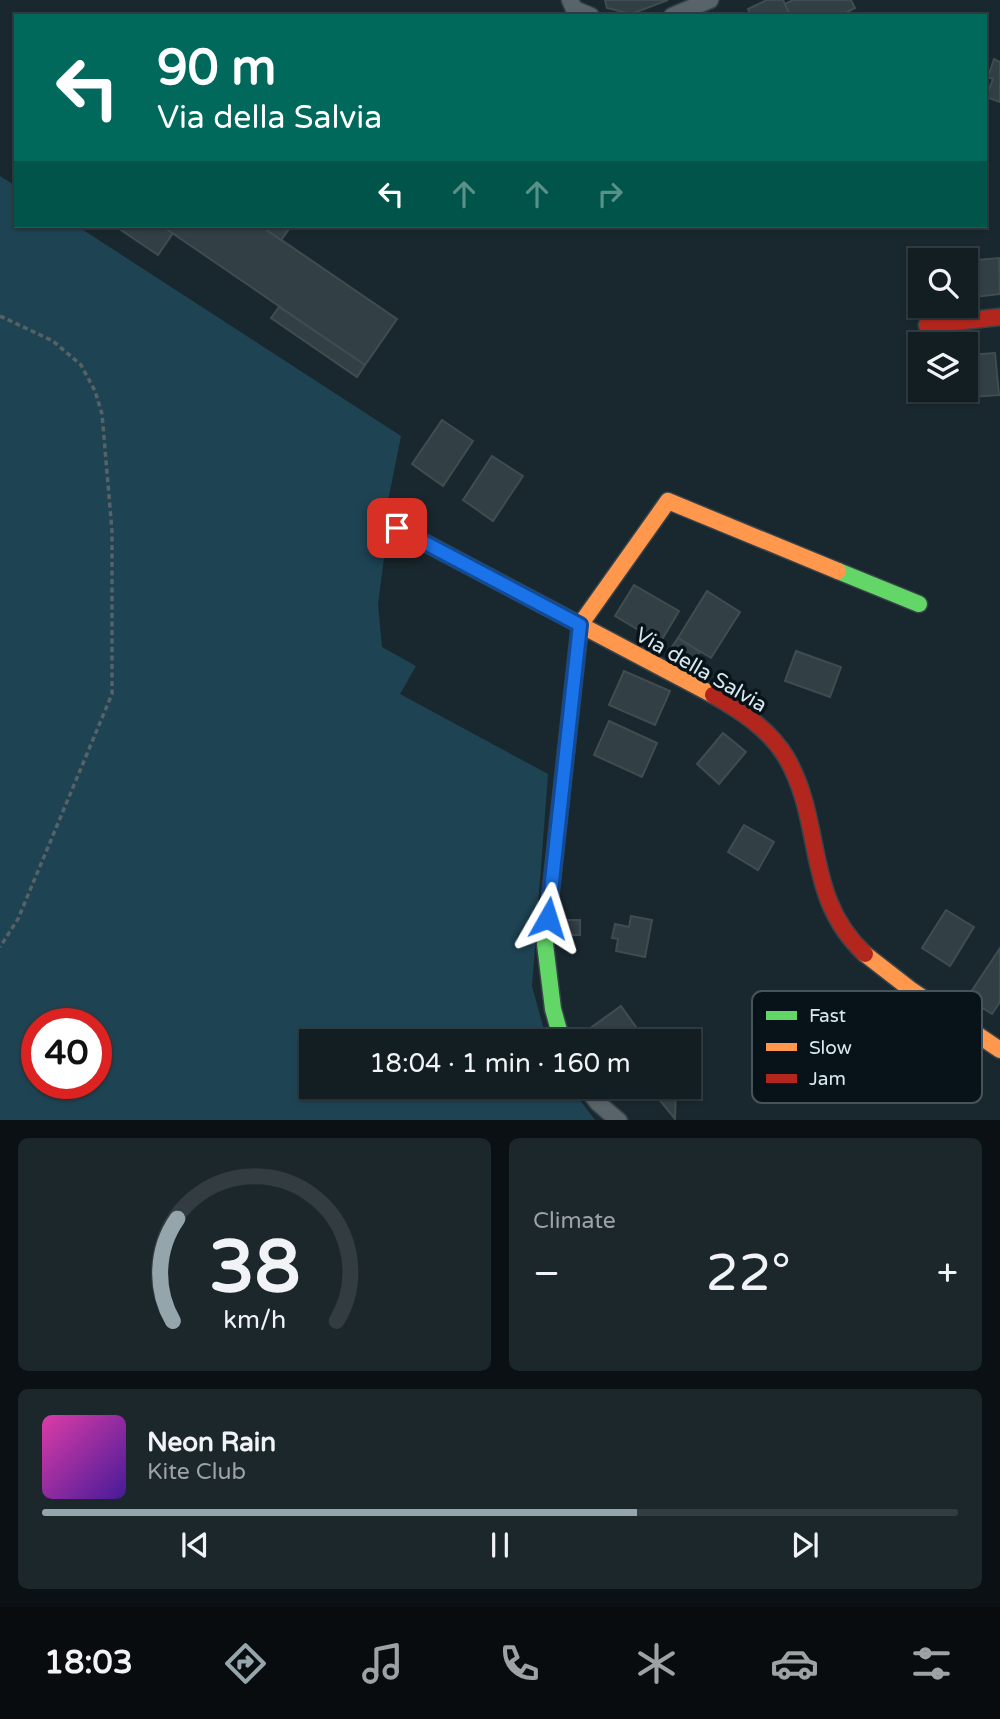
<!DOCTYPE html>
<html lang="en">
<head>
<meta charset="utf-8">
<style>
  body { margin:0; font-family:"Varela Round",sans-serif; background:#1c272b; color:#f1f3f6; height:100vh; display:flex; flex-direction:column; font-size:26px; white-space:nowrap }
  * { box-sizing:border-box; margin:0 }
  p { font-size:23px; color:#9da2a6 }
  .icon { flex:none; width:38px; height:38px; fill:none; stroke:currentColor; stroke-width:2; stroke-linecap:round; stroke-linejoin:round }
  .map { position:relative; height:1120px; overflow:hidden }
  .drawer { display:flex; flex-direction:column; gap:18px; padding:18px; background:#0a1013; flex:1 }
  .drawer>* { flex:none }
  .guide { position:absolute; left:14px; top:14px; width:973px; height:214px; border-radius:0px; box-shadow:0 2px 5px #0004,0 0 0 2px #323c41; background:#00695c; color:#fff; overflow:hidden }
  .buttons { position:absolute; left:908px; top:248px; display:grid; gap:14px }
  .buttons a { display:grid; place-items:center; width:70px; height:70px; border-radius:0px; background:#131e23; box-shadow:0 2px 5px #0004,0 0 0 2px #323c41; font-size:35px }
  .speed { position:absolute; left:21px; top:1008px; display:flex; gap:14px; font-size:35px; font-weight:700; text-align:center }
  .speed>* { display:grid; place-content:center; width:91px; height:91px; border-radius:50%; background:#131e23; box-shadow:0 2px 5px #0004,0 0 0 2px #323c41; line-height:1 }
  .speed .limit { border:10px solid #d22; background:#fff; color:#111 }
  .pin { position:absolute; display:grid; place-items:center; width:60px; height:60px; color:#fff; margin:-30px; border-radius:14px; box-shadow:0 4px 10px #0006 }
  .me { position:absolute; width:77px; margin:-38px; rotate:6deg; stroke-linejoin:round; filter:drop-shadow(0 0 5px #0008) }
  .turn { display:flex; align-items:center; gap:24px; height:147px; padding:0 28px; font-size:32px }
  .turn .icon { width:91px; height:91px; stroke-width:2.5 }
  .turn b { display:block; font-size:49px; line-height:60px }
  .lanes { display:flex; align-items:center; height:66px; padding:0 28px; background:#0003; justify-content:center; gap:35px; direction:ltr }
  .lanes .off { opacity:.35 }
  .big { font-size:52px; font-weight:600; line-height:1.1 }
  .drawer .widget { flex:1; display:flex; flex-direction:column; justify-content:center; gap:10px; min-width:0; padding:0 24px; border-radius:10px; background:#1c272b }
  .drawer .dial { align-items:center; gap:0 }
  .dial svg { height:182px; overflow:visible; fill:none; stroke:#323c41; stroke-width:7; stroke-linecap:round; text-anchor:middle }
  .dial text { fill:#f1f3f6; stroke:none }
  .song { display:flex; align-items:center; gap:21px }
  .cover { width:84px; height:84px; border-radius:10px; background:linear-gradient(135deg,hsl(320 70% 55%),hsl(260 70% 35%)) }
  .played { height:7px; border-radius:4px; background:linear-gradient(90deg,#95a5ac 65%,#323c41 65%) }
  .keys { display:flex; justify-content:space-around; direction:ltr }
  .heat { display:flex; justify-content:space-between; align-items:center; font-size:38px; direction:ltr }
  .drawer .tiles { flex:1; display:grid; gap:18px; grid-template-columns:1fr 1fr }
  .widget:last-child { grid-column:span 2 }
  .trip { position:absolute; left:299px; top:1029px; width:402px; height:70px; border-radius:0px; background:#131e23; box-shadow:0 2px 5px #0004,0 0 0 2px #323c41; font-weight:600; line-height:70px; text-align:center }
  .menu { display:flex; height:112px; justify-content:space-around; align-items:center; background:#080c0e; color:#9da2a6 }
  .menu .icon { width:49px; height:49px }
  .menu .current { color:#95a5ac }
  .menu b { font-size:32px; color:#f1f3f6 }
  .map>svg:first-child { display:block }
  .green { fill:#1e4454; fill-rule:evenodd }
  .building { fill:#323f44; stroke:#3f4d50; stroke-width:2 }
  .lines { fill:none; stroke-linecap:round; stroke-linejoin:round }
  .street-casing { stroke:#39444a; stroke-width:19 }
  .fast-casing { stroke:#39444a; stroke-width:19 }
  .slow-casing { stroke:#39444a; stroke-width:19 }
  .jam-casing { stroke:#39444a; stroke-width:19 }
  .path { stroke:#576266; stroke-width:3.5; stroke-dasharray:5 3.5; stroke-linecap:butt }
  .street { stroke:#59646a; stroke-width:16 }
  .fast { stroke:#63d668; stroke-width:16 }
  .slow { stroke:#ff974d; stroke-width:16 }
  .jam { stroke:#b3261e; stroke-width:16 }
  .route-casing { stroke:#114b97; stroke-width:18 }
  .route { stroke:#1a73e8; stroke-width:12 }
  .labels { text-anchor:middle; dominant-baseline:central; stroke-width:7; stroke-linejoin:round; paint-order:stroke }
  .street-label { font-size:21px; fill:#d8e8f0; stroke:#071318 }
  .key { fill:#071318; stroke:#465359; stroke-width:2 }
  .key-label { font-size:19px; fill:#d8e8f0 }
</style>
</head>
<body>
<div class="map">
<svg width="1000" height="1121" viewBox="0 0 1000 1121">
  <rect width="100%" height="100%" fill="#19282f"/>
  <path class="green" d="M0,176L16,186V226H77L401,436L386,511L387,536L378,604L382,647L416,666L400,694L548,774L532,986L547,1041H312V1087H570L595,1120H0ZM37,1024H96V1083H37Z"/>
  <g class="building">
    <path d="M605,0H668L631,14L607,8Z"/>
    <path d="M767,0H783L790,16H751L748,9Z"/>
    <path d="M793,0H851L855,8L839,16H790L785,4Z"/>
    <path d="M994,59L1000,62V102L986,97L993,79L988,77Z"/>
    <path d="M115,226H162L173,233L158,255Z"/>
    <path d="M162,226H261L397,319L365,365Z"/>
    <path d="M261,226H283L289,229L281,240Z"/>
    <path d="M999,258L1000,294L966,298V261Z"/>
    <path d="M279,307L365,365L357,377L271,318Z"/>
    <path d="M995,353L999,395L971,397L967,355Z"/>
    <path d="M442,420L473,441L443,486L412,464Z"/>
    <path d="M492,456L523,476L493,521L463,500Z"/>
    <path d="M634,585L679,611L660,643L615,616Z"/>
    <path d="M707,591L740,612L711,658L678,638Z"/>
    <path d="M678,638L700,652L692,665L669,651Z"/>
    <path d="M796,651L841,667L830,697L785,681Z"/>
    <path d="M624,671L670,691L655,725L609,705Z"/>
    <path d="M609,721L657,743L642,777L594,755Z"/>
    <path d="M723,733L746,752L719,784L697,764Z"/>
    <path d="M744,825L774,842L758,870L728,852Z"/>
    <path d="M946,910L974,927L950,966L922,948Z"/>
    <path d="M631,916L652,920L645,957L616,951L618,939L612,938L615,924L629,927Z"/>
    <path d="M565,920H580V935H564Z"/>
    <path d="M1000,948V1002L992,1014L967,998Z"/>
    <path d="M621,1006L646,1041H598L589,1029Z"/>
    <path d="M649,1087H676L675,1119Z"/>
  </g>
  <g class="lines">
    <g class="street-casing">
      <g id="street">
        <path d="M570,0L574,9L591,16"/>
        <path d="M672,16L710,0"/>
        <path d="M586,1087L598,1103L619,1121"/>
      </g>
    </g>
    <g class="fast-casing">
      <g id="fast">
        <path d="M838,571L919,604"/>
        <path d="M562,1041L553,1009L545,944L566,752"/>
      </g>
    </g>
    <g class="slow-casing">
      <g id="slow">
        <path d="M397,528L713,695"/>
        <path d="M566,752L580,625L668,501L838,571"/>
        <path d="M865,954L910,989L1000,1050"/>
      </g>
    </g>
    <g class="jam-casing">
      <g id="jam">
        <path d="M927,325L1000,317"/>
        <path d="M713,695C741,711 769,729 786,757C825,824 803,896 865,954"/>
      </g>
    </g>
    <path class="path" d="M0,316L53,341L81,365L95,391L102,414L112,531V694L18,919L0,947"/>
    <use href="#street" class="street"/>
    <use href="#fast" class="fast"/>
    <use href="#slow" class="slow"/>
    <use href="#jam" class="jam"/>
  </g>
  <g class="lines">
    <g class="route-casing">
      <path id="route" d="M397,528L580,625L548,918"/>
    </g>
    <use href="#route" class="route"/>
  </g>
  <g class="labels">
    <g class="street-label">
      <text transform="translate(701 670) rotate(30)">Via della Salvia</text>
    </g>
  </g>
  <rect x="752" y="991" width="230" height="112" rx="10" class="key"/>
  <rect x="766" y="1011" width="31" height="9" fill="#63d668"/>
  <rect x="766" y="1043" width="31" height="8" fill="#ff974d"/>
  <rect x="766" y="1074" width="31" height="9" fill="#b3261e"/>
  <g class="key-label">
    <text x="809" y="1022">Fast</text>
    <text x="809" y="1054">Slow</text>
    <text x="809" y="1085">Jam</text>
  </g>
</svg>
<div class="buttons">
<a><svg class="icon" aria-label="search" viewBox="0 0 24 24"><circle cx="10" cy="10" r="6"/><path d="M15 15l6 6"/></svg></a>
<a><svg class="icon" aria-label="layers" viewBox="0 0 24 24"><path d="M12 4l9 5-9 5-9-5zM3 14l9 5 9-5"/></svg></a>
</div>
<div class="speed"><div class="limit">40</div></div>
<div class="pin" style="left:397px;top:528px;background:#d93025"><svg class="icon" aria-label="arrive" viewBox="0 0 24 24"><path d="M6 21V4h12l-3 4 3 4H6"/></svg></div>
<svg class="me" style="left:548px;top:918px" viewBox="-20 -20 40 40"><path d="M0-17L14 15 0 8-14 15z" fill="#1a73e8" stroke="#fff" stroke-width="4"/></svg>
<div class="trip">18:04 · 1 min · 160 m</div>
<div class="guide">
<div class="turn"><svg class="icon" aria-label="left" viewBox="0 0 24 24"><path d="M17 20v-9H6M10 6l-5 5 5 5"/></svg><div><b>90 m</b>Via della Salvia</div></div>
<div class="lanes"><svg class="icon" aria-label="left" viewBox="0 0 24 24"><path d="M17 20v-9H6M10 6l-5 5 5 5"/></svg><svg class="icon off" aria-label="ahead" viewBox="0 0 24 24"><path d="M12 20V5M6 11l6-6 6 6"/></svg><svg class="icon off" aria-label="ahead" viewBox="0 0 24 24"><path d="M12 20V5M6 11l6-6 6 6"/></svg><svg class="icon off" aria-label="right" viewBox="0 0 24 24"><path d="M7 20v-9h11M14 6l5 5-5 5"/></svg></div>
</div>
</div>
<section class="drawer">
<div class="tiles">
<div class="widget dial"><svg viewBox="0 0 100 80">
<path d="M14 69A42 42 0 1 1 86 69"/>
<path d="M14 69A42 42 0 0 1 16 24" stroke="#95a5ac"/>
<text x="50" y="56" font-size="32" font-weight="700">38</text>
<text x="50" y="72" font-size="11">km/h</text>
</svg></div>
<div class="widget"><p>Climate</p>
<div class="heat"><a>−</a><b class="big">22°</b><a>+</a></div>
</div>
<div class="widget">
<div class="song"><i class="cover"></i><div><b>Neon Rain</b><p>Kite Club</p></div></div>
<div class="played"></div>
<div class="keys"><svg class="icon" aria-label="previous" viewBox="0 0 24 24"><path d="M18 5L8 12l10 7zM5 5v14"/></svg><svg class="icon" aria-label="pause" viewBox="0 0 24 24"><path d="M8 5v14M16 5v14"/></svg><svg class="icon" aria-label="next" viewBox="0 0 24 24"><path d="M6 5l10 7-10 7zM19 5v14"/></svg></div>
</div>
</div>
</section>
<nav class="menu">
<b>18:03</b>
<svg class="icon current" aria-label="directions" viewBox="0 0 24 24"><path d="M12 3l9 9-9 9-9-9zM9 14v-3h6M13 9l2 2-2 2"/></svg>
<svg class="icon" aria-label="music" viewBox="0 0 24 24"><path d="M9 18V5l10-2v13"/><circle cx="6" cy="18" r="3"/><circle cx="16" cy="16" r="3"/></svg>
<svg class="icon" aria-label="phone" viewBox="0 0 24 24"><path d="M5 4h4l2 5-3 2q2 4 5 5l2-3 5 2v4C11 20 4 13 5 4z"/></svg>
<svg class="icon" aria-label="climate" viewBox="0 0 24 24"><path d="M12 3v18M4 7l16 10M4 17L20 7"/></svg>
<svg class="icon" aria-label="car" viewBox="0 0 24 24"><path d="M5 17H2v-5l4-1 3-4h7l3 4 3 1v5h-3M9 17h6M6 11h13"/><circle cx="7" cy="17" r="2"/><circle cx="17" cy="17" r="2"/></svg>
<svg class="icon" aria-label="filters" viewBox="0 0 24 24"><path d="M4 7h16M4 17h16"/><circle cx="9" cy="7" r="2"/><circle cx="15" cy="17" r="2"/></svg>
</nav>
</body>
</html>
